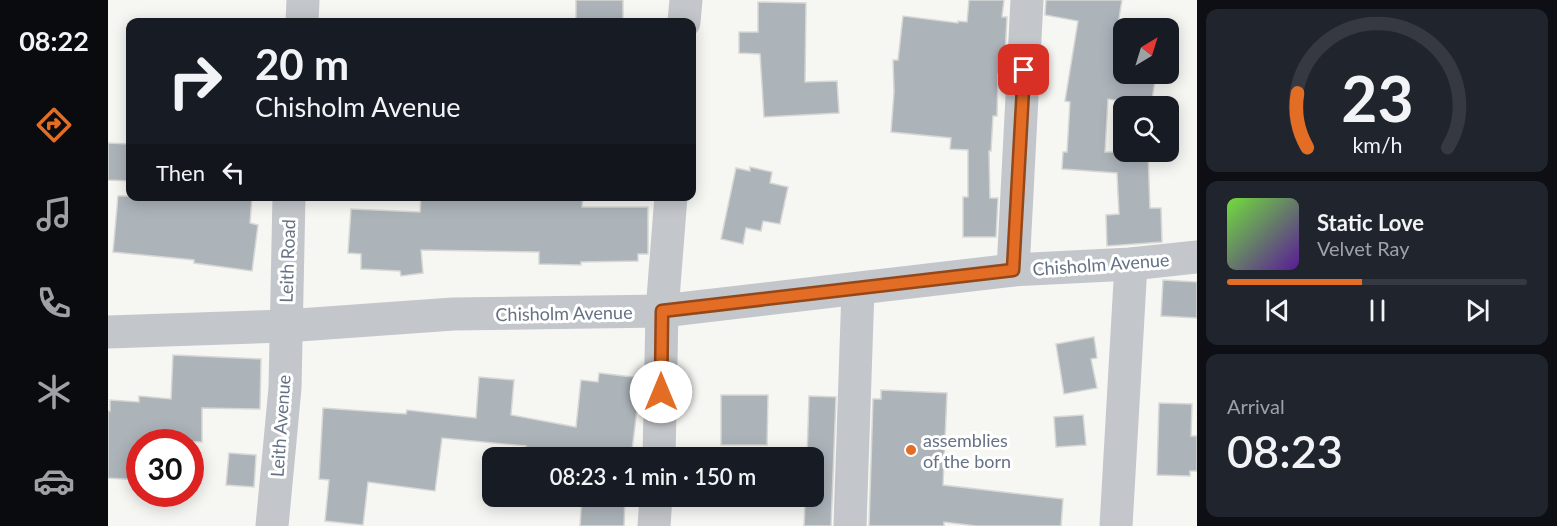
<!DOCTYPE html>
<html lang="en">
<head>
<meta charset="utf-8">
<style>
  body { margin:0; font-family:Lato,sans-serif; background:#20242c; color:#f1f3f6; height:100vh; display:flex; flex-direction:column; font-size:22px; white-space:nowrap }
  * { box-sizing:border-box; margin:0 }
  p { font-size:20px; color:#9ea1a6 }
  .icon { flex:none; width:33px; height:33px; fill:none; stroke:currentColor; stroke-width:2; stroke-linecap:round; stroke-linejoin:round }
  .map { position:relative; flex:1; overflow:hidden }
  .panel { display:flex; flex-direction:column; gap:9px; padding:9px; background:#0d0f14; width:360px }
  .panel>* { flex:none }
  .hud { position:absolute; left:18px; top:18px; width:570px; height:183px; border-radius:12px; box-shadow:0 3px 15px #0003; background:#171b24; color:#f1f3f6; overflow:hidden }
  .needle { width:39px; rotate:38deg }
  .buttons { position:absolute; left:1005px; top:18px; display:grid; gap:12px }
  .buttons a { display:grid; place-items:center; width:66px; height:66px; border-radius:12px; background:#171b24; box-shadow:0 3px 15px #0003; font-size:30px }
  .speed { position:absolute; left:18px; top:429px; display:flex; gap:12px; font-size:30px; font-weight:700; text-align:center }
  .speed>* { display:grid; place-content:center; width:78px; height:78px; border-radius:50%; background:#171b24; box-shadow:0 3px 15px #0003; line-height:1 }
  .speed .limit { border:9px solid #d22; background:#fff; color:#111 }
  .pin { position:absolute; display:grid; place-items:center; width:51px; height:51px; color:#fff; margin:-26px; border-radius:12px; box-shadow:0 3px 9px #0006 }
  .me { position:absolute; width:66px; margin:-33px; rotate:0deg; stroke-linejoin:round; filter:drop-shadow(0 0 4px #0008) }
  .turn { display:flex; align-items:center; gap:21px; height:126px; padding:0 30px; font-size:27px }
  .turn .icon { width:78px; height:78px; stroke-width:2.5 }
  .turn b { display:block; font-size:42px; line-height:51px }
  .then { display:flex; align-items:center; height:57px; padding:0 30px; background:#0003; gap:12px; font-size:22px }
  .big { font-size:45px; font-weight:600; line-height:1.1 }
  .panel .tile { flex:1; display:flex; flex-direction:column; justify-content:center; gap:9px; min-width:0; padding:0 21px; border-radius:12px; background:#20242c }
  .panel .dial { align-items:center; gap:0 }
  .dial svg { height:156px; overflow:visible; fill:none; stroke:#363941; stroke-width:7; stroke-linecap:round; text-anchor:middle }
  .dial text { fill:#f1f3f6; stroke:none }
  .song { display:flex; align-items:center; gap:18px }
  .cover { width:72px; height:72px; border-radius:9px; background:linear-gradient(135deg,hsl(100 70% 55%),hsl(270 70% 35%)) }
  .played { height:6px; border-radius:3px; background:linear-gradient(90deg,#e46d25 45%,#363941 45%) }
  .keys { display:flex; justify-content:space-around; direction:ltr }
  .trip { position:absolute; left:374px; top:447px; width:342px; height:60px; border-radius:12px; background:#171b24; box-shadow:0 3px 15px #0003; font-weight:600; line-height:60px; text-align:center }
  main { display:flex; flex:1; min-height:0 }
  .menu { display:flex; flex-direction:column; width:108px; justify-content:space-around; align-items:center; background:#090b0e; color:#9ea1a6 }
  .menu .icon { width:42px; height:42px }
  .menu .current { color:#e46d25 }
  .menu b { font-size:27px; color:#f1f3f6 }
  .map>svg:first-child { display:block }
  .building { fill:#acb3b9; stroke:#d7d8d5; stroke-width:1.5 }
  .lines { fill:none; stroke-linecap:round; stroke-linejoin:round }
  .minor { stroke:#c3c6ca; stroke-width:33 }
  .route-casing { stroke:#944718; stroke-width:15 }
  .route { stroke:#e46d25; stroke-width:10 }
  .poi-dot { fill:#e46d25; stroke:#fff; stroke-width:2 }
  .labels { text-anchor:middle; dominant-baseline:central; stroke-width:6; stroke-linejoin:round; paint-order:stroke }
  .street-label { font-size:18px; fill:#657284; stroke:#fff }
  .poi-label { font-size:18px; fill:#657284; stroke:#fff; text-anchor:start }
</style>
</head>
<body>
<main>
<nav class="menu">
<b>08:22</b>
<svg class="icon current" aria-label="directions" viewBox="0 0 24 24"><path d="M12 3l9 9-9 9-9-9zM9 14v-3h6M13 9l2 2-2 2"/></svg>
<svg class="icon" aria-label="music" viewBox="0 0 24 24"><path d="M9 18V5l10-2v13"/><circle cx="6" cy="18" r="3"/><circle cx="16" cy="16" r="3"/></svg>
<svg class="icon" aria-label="phone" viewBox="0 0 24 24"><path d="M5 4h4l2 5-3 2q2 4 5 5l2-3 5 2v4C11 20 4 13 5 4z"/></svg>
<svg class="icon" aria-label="climate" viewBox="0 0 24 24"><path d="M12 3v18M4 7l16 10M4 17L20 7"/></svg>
<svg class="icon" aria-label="car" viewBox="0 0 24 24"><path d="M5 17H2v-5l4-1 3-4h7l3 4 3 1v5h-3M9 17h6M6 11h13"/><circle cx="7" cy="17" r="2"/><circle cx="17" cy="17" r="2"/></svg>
</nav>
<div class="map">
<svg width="1089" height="526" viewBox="0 0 1089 526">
  <rect width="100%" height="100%" fill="#f6f6f3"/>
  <g class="building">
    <rect x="468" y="0" width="47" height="22"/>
    <path d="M861,0H896L894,17H899L896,75L890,74L889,116H885L883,151H881L882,198H890L888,237H855V197H860V150L842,149L843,138L783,132L786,92L785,60H790L795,16L850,23V21L859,22Z"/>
    <path d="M938,0H1014L1007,42L1016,43V74H1048L1043,106L1000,99L997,152H1040L1042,208H1053L1054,242L999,246L998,215L1011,214L1009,173L954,169L955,152H959L962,102L957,101L970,21L937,15Z"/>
    <path d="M650,2L698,3L697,82L729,81L731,113L656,117L652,54L631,53V32H650Z"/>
    <path d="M0,143L22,144V181L0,180Z"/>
    <path d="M642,167L664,172L662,183L680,187L672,224L655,221L653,231L638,228L635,244L613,239L628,168L642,171Z"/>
    <path d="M10,196H144L142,223L150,225L144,271L86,263V260L5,252Z"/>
    <path d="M313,196H475L474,207H540V254H530V261L473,262V265L431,264V252L313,250L315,273L293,276L292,271L253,269V254L240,253L243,209L312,212Z"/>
    <path d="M1055,280L1089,282V318L1053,316Z"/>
    <path d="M986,337L989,358L983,359L989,388L956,394L948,344Z"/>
    <path d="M65,355L153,359L152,409L94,408V442L51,440L50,442H32V480L0,478V411H2V400L31,402V396L63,399Z"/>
    <path d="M491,373L533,378L523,458H421L422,449L417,448L418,446L334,438L327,491L260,482L255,525L217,521L221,480L211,479L215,408L298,414L299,410L368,418L371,377L406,380L403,415L468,427L473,380L490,382Z"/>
    <path d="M773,390L839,393L835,485L955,499L953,526H869L836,522V526H761L765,399H773Z"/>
    <path d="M613,395H660L659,445H613Z"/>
    <path d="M701,396L728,397L723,526H696L697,504H705V458H699Z"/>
    <path d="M1051,403L1084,404L1083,436H1089V471H1082V476L1049,475Z"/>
    <path d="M975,415L978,445L948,447L946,417Z"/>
    <path d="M121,453L148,455L146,487L118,485Z"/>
    <path d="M474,496H517L516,526H472Z"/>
  </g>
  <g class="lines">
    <g class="minor">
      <path d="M194,22L195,0"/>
      <path d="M576,22L578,0"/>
      <path d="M905,270L919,0"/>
      <path d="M0,332L177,326L345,314L554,311L905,270L1023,264L1089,257"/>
      <path d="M551,458L554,311L563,196"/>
      <path d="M164,526L177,388L181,196"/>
      <path d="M546,526L548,496"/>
      <path d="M742,526L750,289"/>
      <path d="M1008,526L1023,264"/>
    </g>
  </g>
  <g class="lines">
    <g class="route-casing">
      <path id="route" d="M553,392L554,311L905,270L916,70"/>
    </g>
    <use href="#route" class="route"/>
  </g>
  <circle class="poi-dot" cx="803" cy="450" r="6"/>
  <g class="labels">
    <g class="street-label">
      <text transform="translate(179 261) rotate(-88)">Leith Road</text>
      <text transform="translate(993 264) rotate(-4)">Chisholm Avenue</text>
      <text transform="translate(456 313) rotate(-1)">Chisholm Avenue</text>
      <text transform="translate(172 426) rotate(-86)">Leith Avenue</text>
    </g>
    <g class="poi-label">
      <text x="815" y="440">assemblies<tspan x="815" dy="21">of the born</tspan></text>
    </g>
  </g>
</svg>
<div class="buttons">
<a><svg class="needle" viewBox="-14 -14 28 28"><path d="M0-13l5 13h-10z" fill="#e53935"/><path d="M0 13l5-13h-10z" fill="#9ea1a6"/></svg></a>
<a><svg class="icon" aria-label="search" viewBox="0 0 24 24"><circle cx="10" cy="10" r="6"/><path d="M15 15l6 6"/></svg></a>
</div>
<div class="speed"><div class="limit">30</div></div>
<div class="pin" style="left:916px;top:70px;background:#d93025"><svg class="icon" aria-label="arrive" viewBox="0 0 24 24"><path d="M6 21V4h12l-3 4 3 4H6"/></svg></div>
<svg class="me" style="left:553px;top:392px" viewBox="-20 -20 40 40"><circle r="19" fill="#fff"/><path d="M0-13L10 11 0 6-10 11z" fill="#e46d25"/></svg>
<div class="trip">08:23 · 1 min · 150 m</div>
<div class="hud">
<div class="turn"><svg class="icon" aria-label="right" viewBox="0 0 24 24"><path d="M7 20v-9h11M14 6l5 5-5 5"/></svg><div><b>20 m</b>Chisholm Avenue</div></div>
<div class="then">Then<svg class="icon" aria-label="left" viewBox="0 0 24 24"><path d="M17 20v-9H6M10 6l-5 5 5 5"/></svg></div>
</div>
</div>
<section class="panel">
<div class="tile dial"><svg viewBox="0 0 100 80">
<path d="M14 69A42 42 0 1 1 86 69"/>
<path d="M14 69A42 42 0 0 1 9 41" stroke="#e46d25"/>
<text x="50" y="56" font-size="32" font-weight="700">23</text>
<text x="50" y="72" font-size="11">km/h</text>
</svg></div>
<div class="tile">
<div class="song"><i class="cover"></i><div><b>Static Love</b><p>Velvet Ray</p></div></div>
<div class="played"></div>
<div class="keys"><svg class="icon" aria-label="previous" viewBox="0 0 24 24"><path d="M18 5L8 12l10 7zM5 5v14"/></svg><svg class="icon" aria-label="pause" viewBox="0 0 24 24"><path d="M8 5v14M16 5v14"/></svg><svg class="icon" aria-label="next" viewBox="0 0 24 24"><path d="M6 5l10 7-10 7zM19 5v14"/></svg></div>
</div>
<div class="tile"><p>Arrival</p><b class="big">08:23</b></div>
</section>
</main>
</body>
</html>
